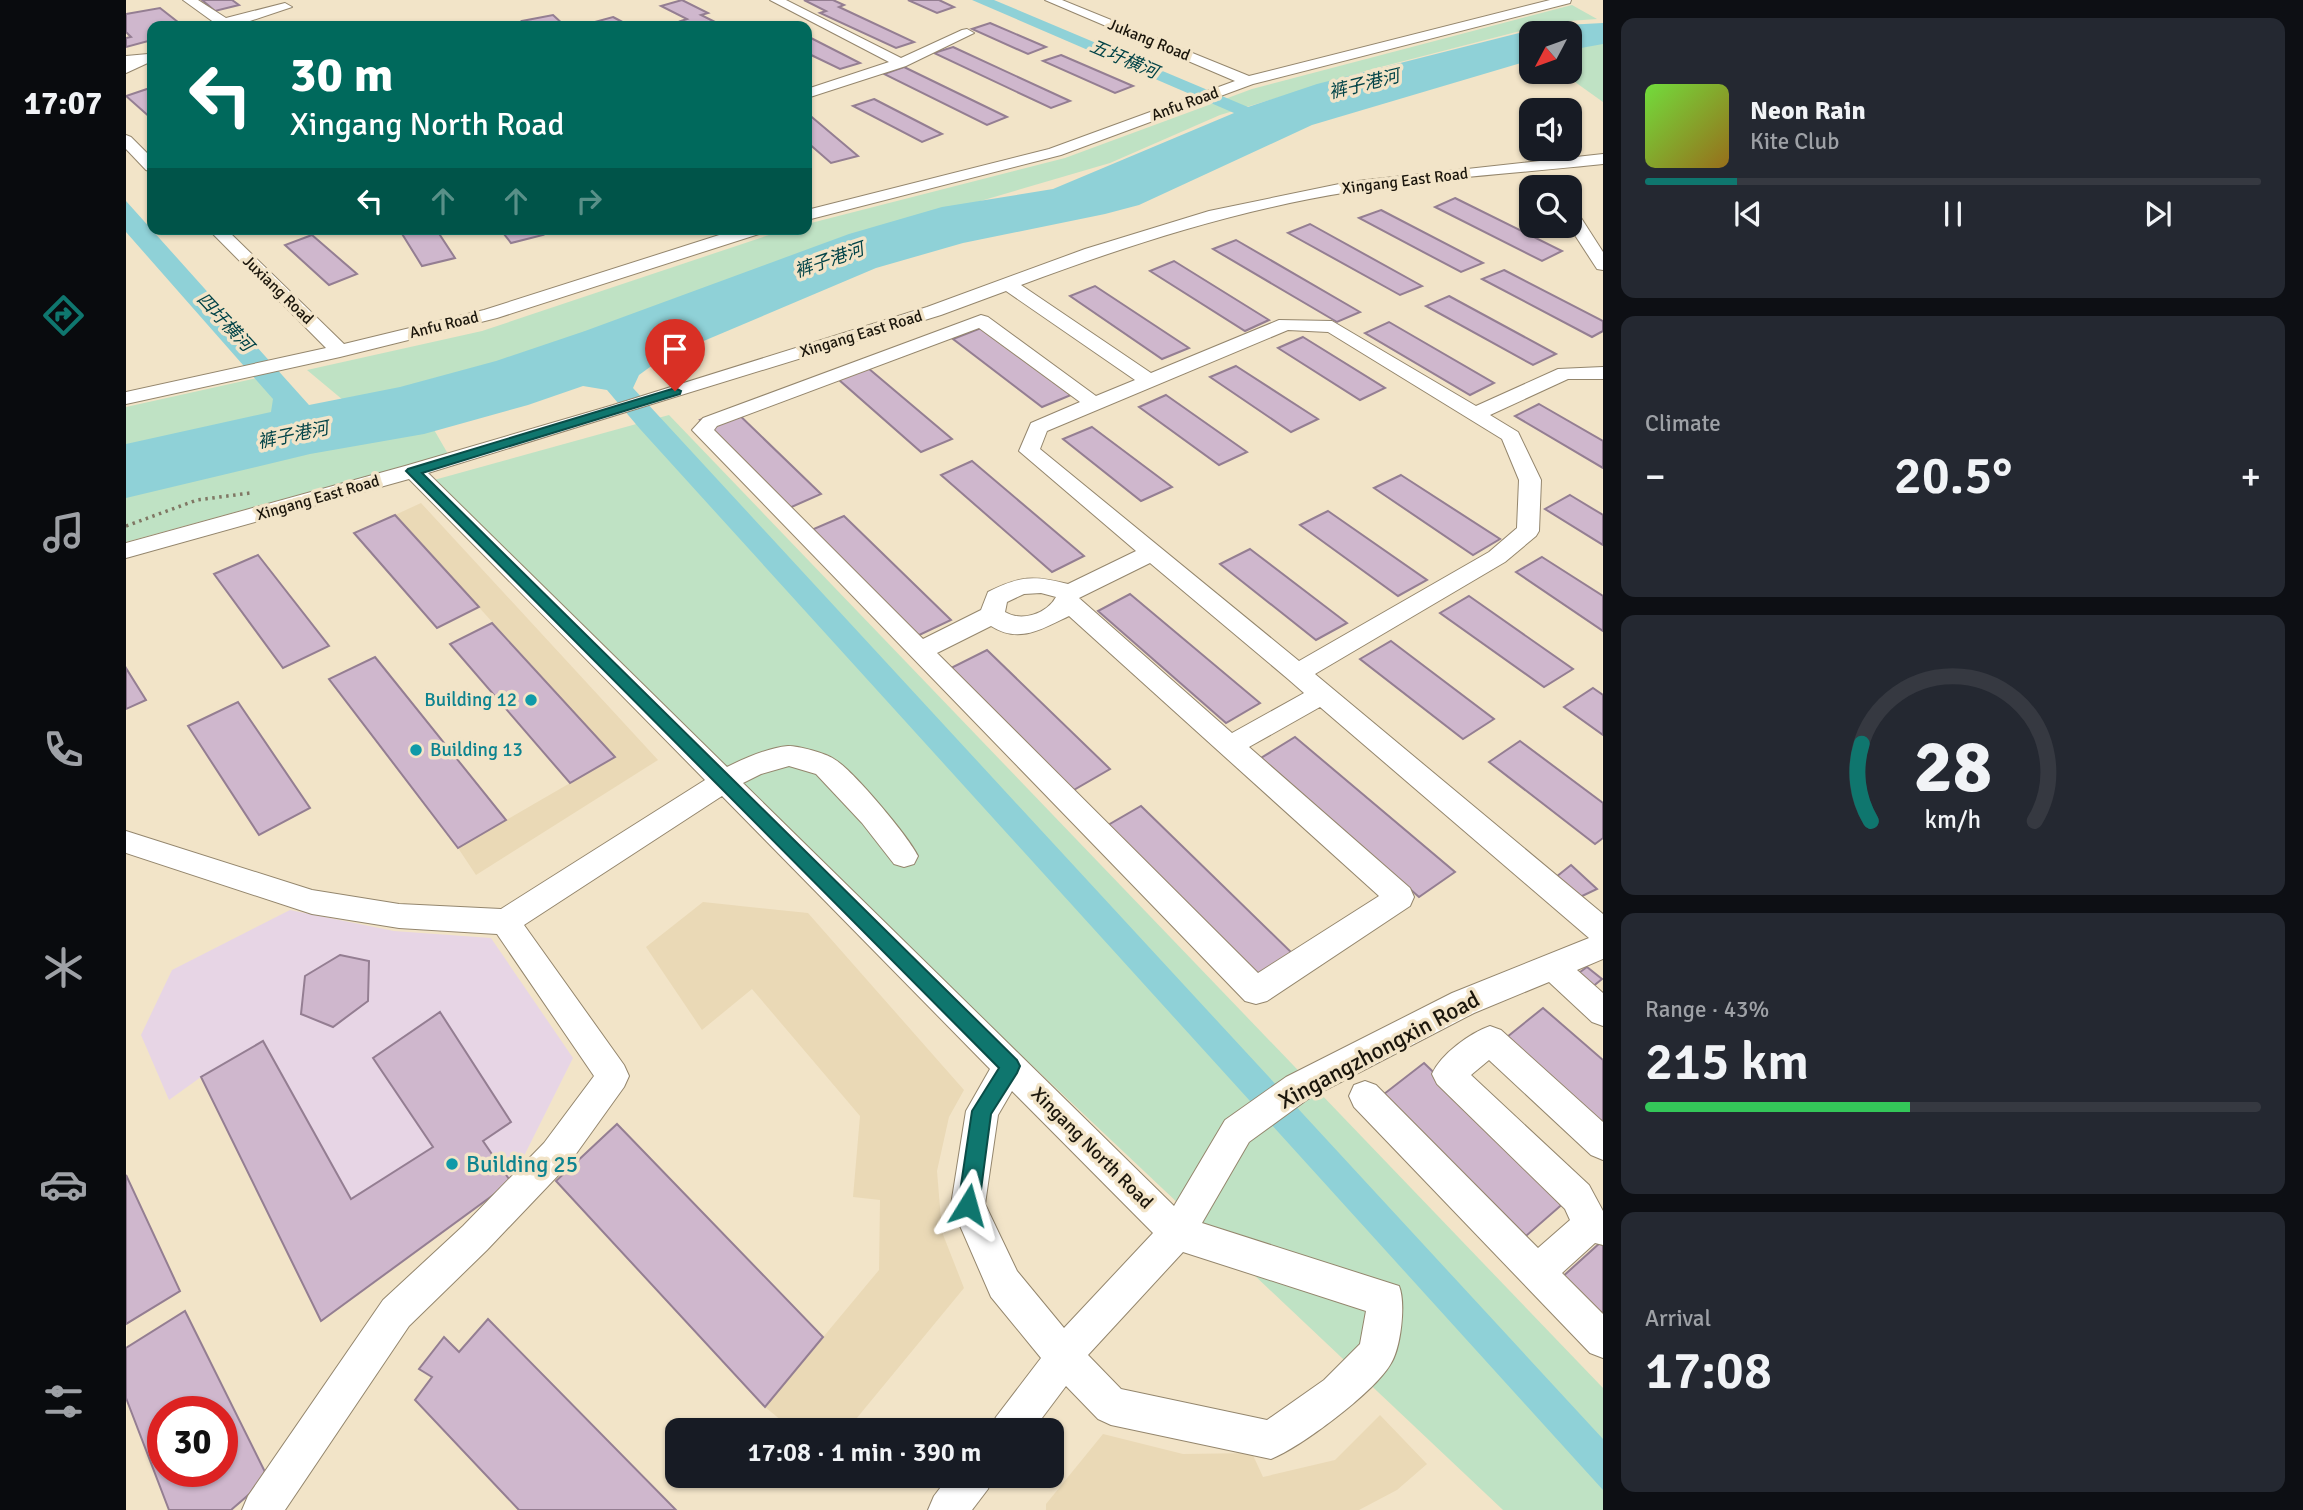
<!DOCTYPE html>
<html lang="en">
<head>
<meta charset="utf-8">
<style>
  body { margin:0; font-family:Signika,"Noto Sans SC",sans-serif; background:#242831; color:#f1f3f6; height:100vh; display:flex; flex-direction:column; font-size:26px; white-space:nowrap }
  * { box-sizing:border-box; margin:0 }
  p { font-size:23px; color:#9ea1a6 }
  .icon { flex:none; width:38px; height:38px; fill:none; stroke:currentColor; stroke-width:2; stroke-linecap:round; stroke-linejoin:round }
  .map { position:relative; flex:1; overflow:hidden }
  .sheet { display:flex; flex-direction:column; gap:18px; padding:18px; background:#0d0f14; width:700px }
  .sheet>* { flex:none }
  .guide { position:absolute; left:21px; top:21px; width:665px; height:214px; border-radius:14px; box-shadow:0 2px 5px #0004; background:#00695c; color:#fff; overflow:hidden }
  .needle { width:46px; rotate:229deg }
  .tools { position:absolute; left:1393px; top:21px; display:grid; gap:14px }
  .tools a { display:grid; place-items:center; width:63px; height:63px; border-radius:14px; background:#171b24; box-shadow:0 2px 5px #0004; font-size:35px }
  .speed { position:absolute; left:21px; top:1396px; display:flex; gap:14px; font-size:35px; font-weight:700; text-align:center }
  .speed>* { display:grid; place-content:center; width:91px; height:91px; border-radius:50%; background:#171b24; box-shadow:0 2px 5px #0004; line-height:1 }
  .speed .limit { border:10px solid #d22; background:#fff; color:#111 }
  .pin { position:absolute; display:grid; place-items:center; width:60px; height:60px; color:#fff; margin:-72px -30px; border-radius:50% 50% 50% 0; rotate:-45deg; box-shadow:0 0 7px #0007 }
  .pin .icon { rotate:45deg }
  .me { position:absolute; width:77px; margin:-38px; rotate:8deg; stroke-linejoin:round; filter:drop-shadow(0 0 5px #0008) }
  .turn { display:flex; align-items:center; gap:24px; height:147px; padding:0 28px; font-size:32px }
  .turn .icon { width:91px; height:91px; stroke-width:2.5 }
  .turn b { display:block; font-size:49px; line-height:60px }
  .lanes { display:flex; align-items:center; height:66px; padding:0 28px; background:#0003; justify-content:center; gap:35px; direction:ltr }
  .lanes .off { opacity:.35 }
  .big { font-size:52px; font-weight:600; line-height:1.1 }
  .sheet .card { flex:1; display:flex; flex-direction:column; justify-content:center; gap:10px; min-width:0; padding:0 24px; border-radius:14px; background:#242831 }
  .sheet .dial { align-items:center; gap:0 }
  .dial svg { height:182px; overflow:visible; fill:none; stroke:#363941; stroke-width:7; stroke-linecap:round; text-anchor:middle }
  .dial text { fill:#f1f3f6; stroke:none }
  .song { display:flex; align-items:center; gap:21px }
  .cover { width:84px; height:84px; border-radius:10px; background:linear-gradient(135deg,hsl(100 70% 55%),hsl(40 70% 35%)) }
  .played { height:7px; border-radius:4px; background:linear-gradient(90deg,#0f766e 15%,#363941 15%) }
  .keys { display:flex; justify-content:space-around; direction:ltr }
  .heat { display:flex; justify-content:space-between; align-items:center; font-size:38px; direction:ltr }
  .charge { height:10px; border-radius:5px; background:linear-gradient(90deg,#34c759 43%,#363941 0) }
  .trip { position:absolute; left:539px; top:1418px; width:399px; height:70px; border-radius:14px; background:#171b24; box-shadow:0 2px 5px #0004; font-weight:600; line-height:70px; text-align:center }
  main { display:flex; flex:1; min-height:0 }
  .menu { display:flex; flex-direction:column; width:126px; justify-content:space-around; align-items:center; background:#090b0e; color:#9ea1a6 }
  .menu .icon { width:49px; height:49px }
  .menu .active { color:#0f766e }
  .menu b { font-size:32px; color:#f1f3f6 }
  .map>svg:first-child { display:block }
  .built { fill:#ead9b6 }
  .education { fill:#e7d5e5 }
  .green { fill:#bfe2c4 }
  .water { fill:#8fd1d7 }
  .building { fill:#cfb7cd; stroke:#947e92; stroke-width:2; fill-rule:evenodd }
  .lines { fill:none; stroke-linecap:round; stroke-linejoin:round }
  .minor-casing { stroke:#94866d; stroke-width:2 }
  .path { stroke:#807764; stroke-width:3.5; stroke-dasharray:2.5 4.5; stroke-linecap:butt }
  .minor { fill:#fff; fill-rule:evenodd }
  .route { fill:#0f766e; stroke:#0a4d48; stroke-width:2 }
  .culture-dot { fill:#0f9aa8; stroke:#f2e4c8; stroke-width:2.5 }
  .labels { text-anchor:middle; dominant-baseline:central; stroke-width:7; stroke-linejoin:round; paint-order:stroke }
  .far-street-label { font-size:16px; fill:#1b160c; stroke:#f2e4c8 }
  .far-water-label { font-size:18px; font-style:italic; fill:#024347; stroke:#f2e4c8 }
  .culture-label { font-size:19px; fill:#0d838f; stroke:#f2e4c8; text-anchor:end }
  .street-label { font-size:19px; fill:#1b160c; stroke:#f2e4c8 }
  .near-street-label { font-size:23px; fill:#1b160c; stroke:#f2e4c8 }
  .near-culture-label { font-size:23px; fill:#0d838f; stroke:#f2e4c8; text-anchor:start }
</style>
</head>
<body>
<main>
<nav class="menu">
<b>17:07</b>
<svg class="icon active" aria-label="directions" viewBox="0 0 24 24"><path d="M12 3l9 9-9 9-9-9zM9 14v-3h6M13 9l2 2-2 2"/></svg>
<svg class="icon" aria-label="music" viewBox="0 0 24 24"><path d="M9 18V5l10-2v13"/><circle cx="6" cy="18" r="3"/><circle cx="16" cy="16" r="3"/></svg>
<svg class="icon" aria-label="phone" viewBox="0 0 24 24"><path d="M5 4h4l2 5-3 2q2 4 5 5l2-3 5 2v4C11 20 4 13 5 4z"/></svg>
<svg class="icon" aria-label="climate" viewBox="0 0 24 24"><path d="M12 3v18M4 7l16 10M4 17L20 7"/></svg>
<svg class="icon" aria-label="car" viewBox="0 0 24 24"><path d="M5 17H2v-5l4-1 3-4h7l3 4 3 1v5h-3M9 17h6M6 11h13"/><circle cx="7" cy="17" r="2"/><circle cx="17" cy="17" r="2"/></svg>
<svg class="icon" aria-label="filters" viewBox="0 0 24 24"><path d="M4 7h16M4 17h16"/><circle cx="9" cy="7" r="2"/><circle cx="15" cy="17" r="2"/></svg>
</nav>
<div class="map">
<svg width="1477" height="1510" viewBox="0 0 1477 1510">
  <rect width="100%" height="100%" fill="#f2e4c8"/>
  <g class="built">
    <path d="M295,503L532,760L350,875L332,848L489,757L269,515Z"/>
    <path d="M577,902L682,913L838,1090L823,1117L811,1171L816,1232L838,1288L721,1430H667L639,1407L753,1270L754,1200L727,1197L734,1116L626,989L576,1030L520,947Z"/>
    <path d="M1254,1415L1301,1464L1271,1490L1233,1510H920V1504L977,1434L1057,1454L1126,1453L1137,1477L1209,1460Z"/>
  </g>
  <path class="education" d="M164,910L268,931L365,938L447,1058L385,1182L357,1141L385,1122L313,1013L247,1058L307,1147L225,1199L137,1042L75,1077L43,1100L15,1035L46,970Z"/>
  <g class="green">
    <path d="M1446,5L1471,19L1429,22L1243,70L1094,115L984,163L783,222L454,346L223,405L181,370L356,331L661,229H681V224L939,158L1126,89Z"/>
    <path d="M1477,42V102L1435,72H1444V43Z"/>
    <path d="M140,376L174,415L0,459V407Z"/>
    <path d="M543,415L1477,1388V1510H1377L624,799L308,480Z"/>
    <path d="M303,421L322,454L0,542V489Z"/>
  </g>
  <path class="water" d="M846,0H868L1122,107L1191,84L1421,26L1477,23V44L1444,50V33H1405V60L1186,125L1013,205L979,214L837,243L750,268L535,359L513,375L507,388L1477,1439V1490L514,429L481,390L457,386L402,405L298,434L184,454L0,498V444L145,412L147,399L0,232V201L183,405L274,387L370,361L459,331L723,234L816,207L927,189L1108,113Z"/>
  <g class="building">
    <path d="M76,0H106L113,5L89,11Z"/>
    <path d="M556,0L582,13L575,15L597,26H565L555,21L561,19L535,6Z"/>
    <path d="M678,0H707L718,5L713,7L788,42L770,48L694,13L700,11Z"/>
    <path d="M782,0H813L828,7L811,13Z"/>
    <path d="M34,8L57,26H26V40L0,47V38L5,37L0,32V14Z"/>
    <path d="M427,15L439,26H400L396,21Z"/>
    <path d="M487,17L504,26H471L465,23Z"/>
    <path d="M864,23L920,47L902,54L846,29Z"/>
    <path d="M681,36L734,63L714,69L681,53Z"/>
    <path d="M827,47L944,101L925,108L808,53Z"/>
    <path d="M935,55L1007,86L989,93L917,61Z"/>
    <path d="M778,67L881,117L861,125L758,74Z"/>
    <path d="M24,88L26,90V119L0,96Z"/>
    <path d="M748,99L816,134L796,142L727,106Z"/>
    <path d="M681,113L732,156L705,163L681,142Z"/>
    <path d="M1329,198L1436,251L1416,261L1309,207Z"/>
    <path d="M1255,210L1357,263L1335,272L1233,218Z"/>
    <path d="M1184,224L1296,286L1274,295L1162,233Z"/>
    <path d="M273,229H310L329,258L296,266Z"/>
    <path d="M374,229H412L417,235L385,243Z"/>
    <path d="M186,235L231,274L203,285L159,245Z"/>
    <path d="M1110,240L1234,312L1211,322L1087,249Z"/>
    <path d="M1048,261L1143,320L1119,331L1024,271Z"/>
    <path d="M1378,270L1477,321V331L1466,337L1356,279Z"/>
    <path d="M969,286L1063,348L1036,359L944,296Z"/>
    <path d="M1323,296L1430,354L1407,365L1300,306Z"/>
    <path d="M1263,322L1368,383L1344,395L1239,333Z"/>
    <path d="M855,328L945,395L916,407L827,339Z"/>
    <path d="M1177,337L1259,388L1234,400L1152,348Z"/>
    <path d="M1110,366L1192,419L1165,432L1084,377Z"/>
    <path d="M742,368L826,439L795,452L712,379Z"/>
    <path d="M1040,395L1121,452L1093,465L1013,407Z"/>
    <path d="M1413,404L1477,441V468L1389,416Z"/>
    <path d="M606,408L695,494L661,509L574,420Z"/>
    <path d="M966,427L1046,487L1015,501L937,439Z"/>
    <path d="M846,461L958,556L926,572L815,475Z"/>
    <path d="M1275,475L1374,539L1347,555L1248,488Z"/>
    <path d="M1444,495L1477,515V545L1419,509Z"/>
    <path d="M1202,511L1301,580L1272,596L1174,525Z"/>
    <path d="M269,515L353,607L311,628L228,533Z"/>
    <path d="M718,516L825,620L789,637L683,531Z"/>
    <path d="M1124,549L1221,623L1190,640L1094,564Z"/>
    <path d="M132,555L203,646L157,668L88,574Z"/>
    <path d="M1416,557L1477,596V631L1390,572Z"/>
    <path d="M1004,594L1134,703L1100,723L972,611Z"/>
    <path d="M1343,596L1447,669L1418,687L1314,613Z"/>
    <path d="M366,623L489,757L444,783L324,644Z"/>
    <path d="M1265,641L1368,719L1337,739L1234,659Z"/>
    <path d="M861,650L984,769L946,791L825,668Z"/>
    <path d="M249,657L380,820L332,848L203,679Z"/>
    <path d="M0,668L20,700L0,709Z"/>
    <path d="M1467,688L1477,695V735L1438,707Z"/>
    <path d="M112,702L184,808L133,835L62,726Z"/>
    <path d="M1169,737L1329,872L1293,897L1135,758Z"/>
    <path d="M1394,741L1477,803V838L1469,844L1363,762Z"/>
    <path d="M1015,806L1167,954L1128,981L977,828Z"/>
    <path d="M1445,865L1471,889L1454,897L1430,877Z"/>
    <path d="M214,955L243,961L242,1001L207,1027L175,1014L179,976Z"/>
    <path d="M1461,967L1476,979L1465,988L1450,975Z"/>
    <path d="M1417,1008L1477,1060V1124L1381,1037Z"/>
    <path d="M314,1012L385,1122L357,1141L385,1182L195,1321L75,1077L137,1041L225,1199L307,1147L247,1058Z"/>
    <path d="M1298,1063L1440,1201L1400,1236L1258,1094Z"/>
    <path d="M491,1124L697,1337L639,1407L430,1181Z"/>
    <path d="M0,1175L54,1291L0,1324Z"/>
    <path d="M1475,1242L1477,1244V1322L1434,1279Z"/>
    <path d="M59,1311L142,1478L105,1510H43L0,1398V1348ZM37,1412H96V1472H37Z"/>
    <path d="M362,1319L550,1510H393L289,1400L306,1377L293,1369L318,1337L333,1352Z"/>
  </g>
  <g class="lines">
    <g class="minor-casing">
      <g id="minor">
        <path d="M57,0H72L100,18L159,3L166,7L109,26H93Z"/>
        <path d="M644,0H660L775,58L836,30L841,29L848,33L780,66L681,98V89L763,62Z"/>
        <path d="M919,0H936L1123,76L1424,0H1445L1444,3L1127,84L935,155L681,220V210L923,149L1109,81Z"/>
        <path d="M22,54L26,55V61L0,73V56Z"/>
        <path d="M0,135L5,137L26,158V172L20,170L0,149Z"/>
        <path d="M1477,154V164C1393,173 1307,178 1223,192C1110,210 1002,245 895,285L1025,373L1153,320L1206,321L1350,406L1432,369L1477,367V379H1442L1364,415L1392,432L1415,480L1413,531L1410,536L1379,562L1189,674L1477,914V959L1451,970L1477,993V1026L1466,1022L1423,982L1348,1013L1182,1099L1123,1142L1076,1223L1273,1286C1280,1303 1275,1349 1264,1365C1247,1393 1175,1447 1145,1459L985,1425L972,1419L940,1386L907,1430H864L870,1417L915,1358L865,1297L825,1205L840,1111L864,1069L596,796L398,925L498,1065L503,1076L498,1087L442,1165L361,1250L283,1326L159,1510H116L122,1496L257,1300L337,1226L418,1143L468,1076L371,934L273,928L186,914L0,853V831L186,890L273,904L375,909L579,780L283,479L0,558V543L279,466L484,406L801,307L959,249L1083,211L1223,182ZM880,291L1009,380L970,396L862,317L855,315L577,418L566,430L1119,1001L1130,1004L1141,1001L1284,906L1288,897L1284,888L1123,747L1194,707L1463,938L1326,993L1160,1077L1099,1120L1048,1206L617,783L635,774L663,766L690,774L736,823L768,864L778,867L788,864L792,856C782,836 727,770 708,759C699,753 673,746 662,746C642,748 619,758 601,767L302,473L815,315ZM853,328L954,402L905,423L893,451L1010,551L942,584C907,575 894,576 862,592L855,610L797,639L588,430L591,426ZM1162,330L1202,332L1376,439L1393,480L1391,528L1363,552L1173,661L914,449L921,431ZM1024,563L1162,679L1178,693L1106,733L953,598ZM915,593L930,597C921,614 895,622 879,612L881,602L898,594ZM943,616L1253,896L1132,973L811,653L865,626C893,644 916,629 943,616ZM886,1091L1027,1233L938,1328L891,1271L859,1204L872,1115ZM1057,1252L1240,1311L1234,1344L1198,1380L1141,1420L995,1389L962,1355Z"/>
        <path d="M1444,209L1450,210L1477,252V270L1471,269L1443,226Z"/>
        <path d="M82,229H100L218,344L358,310L612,229H638L636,233L371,318L214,357L0,404V392L200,348Z"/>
        <path d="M1364,1026L1375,1030L1477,1122V1160L1465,1155L1363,1060L1345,1075L1463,1185L1477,1211V1245L1469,1243L1436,1273L1477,1314V1358L1464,1353L1228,1107L1223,1096L1228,1085L1239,1081L1250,1085L1412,1248L1444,1220L1439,1209L1311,1084L1306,1074C1315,1054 1344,1033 1364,1026Z"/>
        <path d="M824,1475H867L862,1489L846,1510H802L808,1496Z"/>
      </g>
    </g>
    <path class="path" d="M0,526L71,500L124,493"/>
    <use href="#minor" class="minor"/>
  </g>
  <path class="route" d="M549,388L555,391L554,394L296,473L891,1060L894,1066L891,1073L865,1114L853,1205L850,1212L842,1215L835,1212L832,1205L846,1111L873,1068L280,471L282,469Z"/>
  <g class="culture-dot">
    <circle cx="405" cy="700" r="7"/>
    <circle cx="290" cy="750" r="7"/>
    <circle cx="326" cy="1164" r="7"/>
  </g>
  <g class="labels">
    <g class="far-street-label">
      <text transform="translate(1023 40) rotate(22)">Jukang Road</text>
      <text transform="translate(1059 104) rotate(-20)">Anfu Road</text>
      <text transform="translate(1279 181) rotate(-7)">Xingang East Road</text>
      <text transform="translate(152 290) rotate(44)">Juxiang Road</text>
      <text transform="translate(318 325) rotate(-14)">Anfu Road</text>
      <text transform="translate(735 334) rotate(-17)">Xingang East Road</text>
      <text transform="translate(192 498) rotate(-16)">Xingang East Road</text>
    </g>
    <g class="far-water-label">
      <text transform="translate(998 59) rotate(23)">五圩横河</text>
      <text transform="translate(1238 84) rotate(-14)">裤子港河</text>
      <text transform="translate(703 260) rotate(-19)">裤子港河</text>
      <text transform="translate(99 322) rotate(47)">四圩横河</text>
      <text transform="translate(167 435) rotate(-12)">裤子港河</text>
    </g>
    <g class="culture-label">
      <text x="391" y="700">Building 12</text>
      <text x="304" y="750" text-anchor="start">Building 13</text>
    </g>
    <g class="street-label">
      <text transform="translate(966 1148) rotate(45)">Xingang North Road</text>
    </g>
    <g class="near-street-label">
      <text transform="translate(1253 1050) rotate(-28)">Xingangzhongxin Road</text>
    </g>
    <g class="near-culture-label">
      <text x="340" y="1164">Building 25</text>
    </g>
  </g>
</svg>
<div class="tools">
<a><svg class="needle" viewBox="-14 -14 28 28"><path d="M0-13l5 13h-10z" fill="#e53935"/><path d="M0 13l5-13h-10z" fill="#9ea1a6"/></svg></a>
<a><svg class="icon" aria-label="sound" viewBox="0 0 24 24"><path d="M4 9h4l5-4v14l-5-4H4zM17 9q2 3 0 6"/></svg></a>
<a><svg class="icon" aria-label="search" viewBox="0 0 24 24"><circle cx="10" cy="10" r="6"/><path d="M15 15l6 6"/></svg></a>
</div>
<div class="speed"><div class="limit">30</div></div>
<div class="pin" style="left:549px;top:391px;background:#d93025"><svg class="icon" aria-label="arrive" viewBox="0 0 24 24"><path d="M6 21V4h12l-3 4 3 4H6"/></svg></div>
<svg class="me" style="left:842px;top:1205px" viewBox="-20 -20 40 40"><path d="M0-17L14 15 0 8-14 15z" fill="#0f766e" stroke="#fff" stroke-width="4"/></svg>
<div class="trip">17:08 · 1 min · 390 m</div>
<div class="guide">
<div class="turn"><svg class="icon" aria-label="left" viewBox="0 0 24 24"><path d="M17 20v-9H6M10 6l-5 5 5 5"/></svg><div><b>30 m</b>Xingang North Road</div></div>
<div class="lanes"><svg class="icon" aria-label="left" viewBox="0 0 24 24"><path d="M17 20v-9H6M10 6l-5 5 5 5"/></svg><svg class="icon off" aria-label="ahead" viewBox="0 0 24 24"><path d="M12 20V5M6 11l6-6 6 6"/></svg><svg class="icon off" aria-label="ahead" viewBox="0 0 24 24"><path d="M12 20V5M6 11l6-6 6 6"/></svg><svg class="icon off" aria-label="right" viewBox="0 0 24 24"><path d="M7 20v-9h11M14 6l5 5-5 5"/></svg></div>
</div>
</div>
<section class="sheet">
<div class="card">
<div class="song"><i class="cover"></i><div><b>Neon Rain</b><p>Kite Club</p></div></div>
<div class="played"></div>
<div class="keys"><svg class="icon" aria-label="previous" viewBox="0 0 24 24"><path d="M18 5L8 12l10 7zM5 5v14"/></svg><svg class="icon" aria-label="pause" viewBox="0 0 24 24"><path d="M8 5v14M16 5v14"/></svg><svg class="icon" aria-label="next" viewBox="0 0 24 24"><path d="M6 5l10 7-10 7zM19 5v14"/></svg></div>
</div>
<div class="card"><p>Climate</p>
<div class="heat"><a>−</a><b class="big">20.5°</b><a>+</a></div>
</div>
<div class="card dial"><svg viewBox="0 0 100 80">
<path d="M14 69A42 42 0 1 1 86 69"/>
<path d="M14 69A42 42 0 0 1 10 35" stroke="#0f766e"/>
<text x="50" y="56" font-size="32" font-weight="700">28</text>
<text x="50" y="72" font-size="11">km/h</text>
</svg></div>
<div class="card"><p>Range · 43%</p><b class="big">215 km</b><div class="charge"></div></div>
<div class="card"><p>Arrival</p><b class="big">17:08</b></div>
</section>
</main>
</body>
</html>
